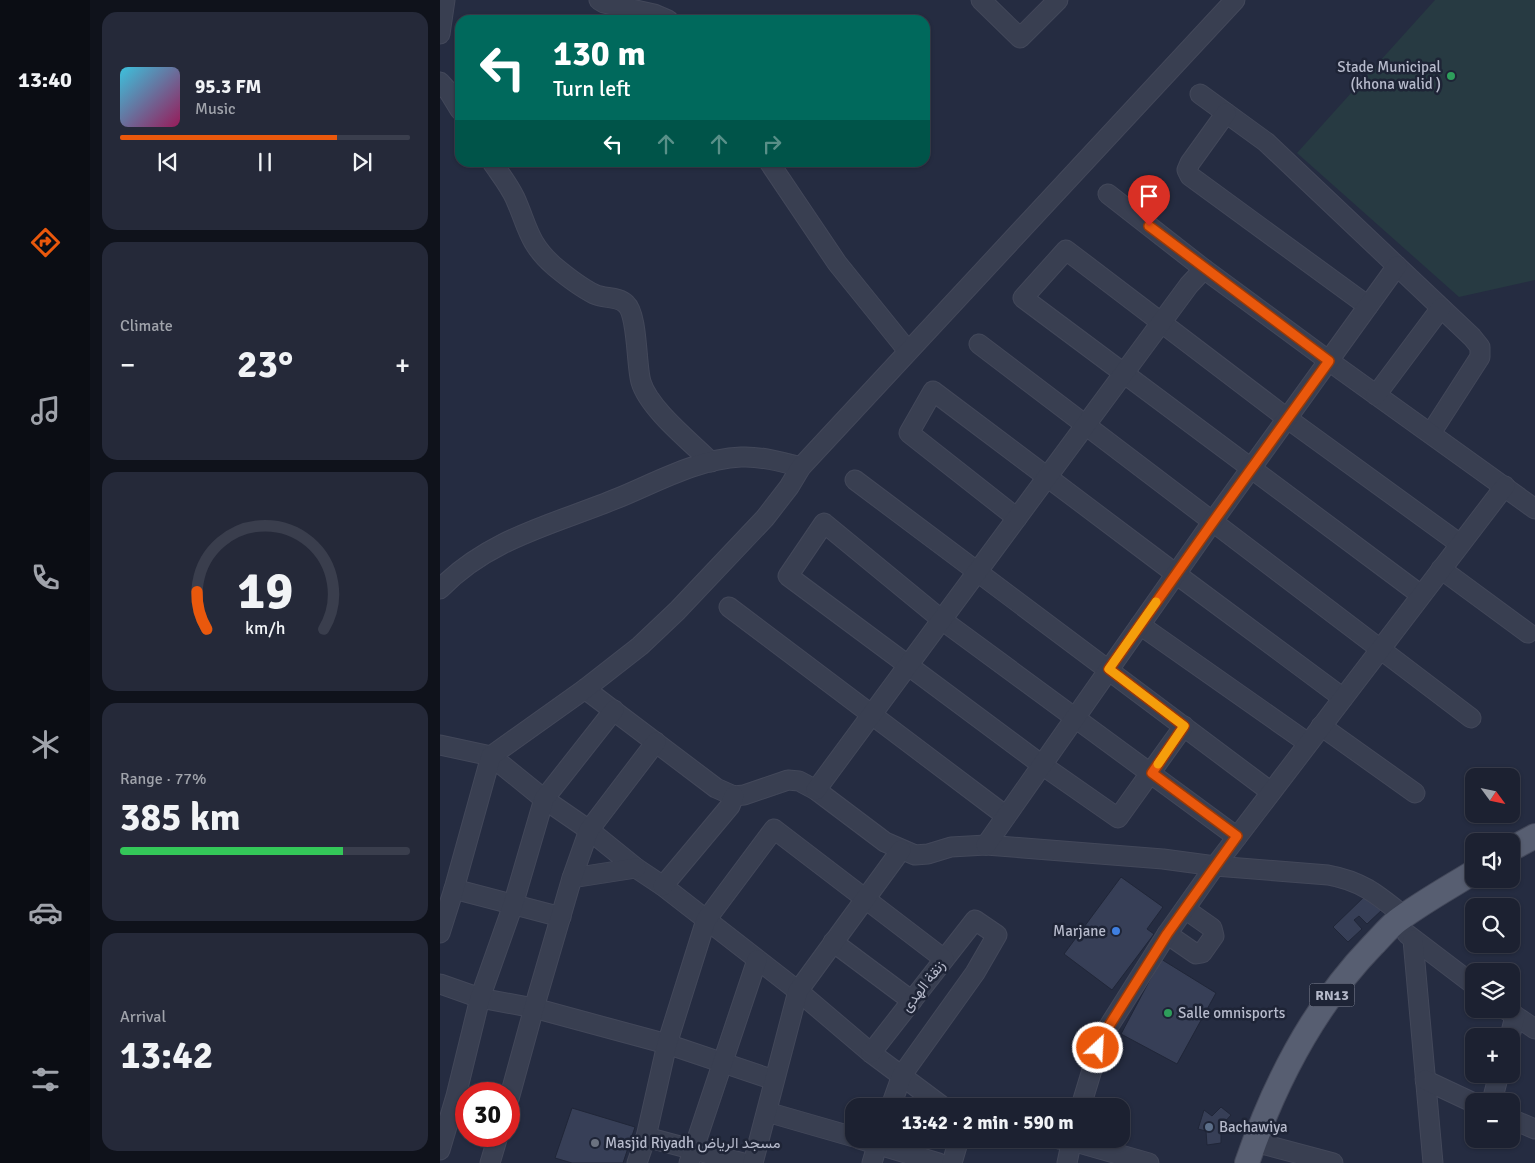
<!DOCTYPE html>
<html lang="en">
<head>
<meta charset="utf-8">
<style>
  body { margin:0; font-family:Signika,Vazirmatn,sans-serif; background:#252939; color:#f1f3f6; height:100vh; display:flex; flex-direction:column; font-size:19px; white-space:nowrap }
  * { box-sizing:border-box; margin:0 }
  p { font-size:16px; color:#a0a3ab }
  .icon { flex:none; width:28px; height:28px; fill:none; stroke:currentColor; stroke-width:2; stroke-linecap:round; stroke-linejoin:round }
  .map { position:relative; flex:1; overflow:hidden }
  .drawer { display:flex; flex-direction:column; gap:12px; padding:12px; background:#0f121b; width:350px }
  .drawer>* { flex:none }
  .guide { position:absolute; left:15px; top:15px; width:475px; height:152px; border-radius:15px; box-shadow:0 1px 4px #0004,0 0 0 1px #3a3e4d; background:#00695c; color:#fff; overflow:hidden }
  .needle { width:32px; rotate:123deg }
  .tools { position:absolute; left:1025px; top:768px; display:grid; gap:10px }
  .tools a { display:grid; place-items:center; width:55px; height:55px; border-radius:10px; background:#1c2131; box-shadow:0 1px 4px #0004,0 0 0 1px #3a3e4d; font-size:25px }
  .speed { position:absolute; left:15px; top:1082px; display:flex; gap:10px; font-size:25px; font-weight:700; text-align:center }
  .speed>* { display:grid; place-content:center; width:65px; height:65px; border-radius:50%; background:#1c2131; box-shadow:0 1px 4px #0004,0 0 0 1px #3a3e4d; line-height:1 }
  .speed .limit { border:8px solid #d22; background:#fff; color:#111 }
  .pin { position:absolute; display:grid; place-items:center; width:42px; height:42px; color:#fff; margin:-51px -21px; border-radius:50% 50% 50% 0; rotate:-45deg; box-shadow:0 0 5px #0007 }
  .pin .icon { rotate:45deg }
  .me { position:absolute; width:55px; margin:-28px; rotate:25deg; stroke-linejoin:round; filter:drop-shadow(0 0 4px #0008) }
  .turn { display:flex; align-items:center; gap:18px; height:105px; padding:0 15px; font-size:22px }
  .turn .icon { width:65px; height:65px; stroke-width:2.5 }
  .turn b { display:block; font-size:35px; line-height:42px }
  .lanes { display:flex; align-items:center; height:48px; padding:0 15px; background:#0003; justify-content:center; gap:25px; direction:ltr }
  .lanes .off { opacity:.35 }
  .big { font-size:38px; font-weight:700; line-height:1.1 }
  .drawer .card { flex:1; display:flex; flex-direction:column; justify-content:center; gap:8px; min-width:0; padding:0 18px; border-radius:15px; background:#252939 }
  .drawer .dial { align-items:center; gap:0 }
  .dial svg { height:130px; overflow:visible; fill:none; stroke:#3a3e4d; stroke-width:7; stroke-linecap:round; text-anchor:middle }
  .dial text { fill:#f1f3f6; stroke:none }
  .song { display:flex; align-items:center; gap:15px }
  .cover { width:60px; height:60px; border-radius:8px; background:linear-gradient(135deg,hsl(190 70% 55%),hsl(330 70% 35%)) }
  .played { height:5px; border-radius:2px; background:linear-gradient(90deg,#ea580c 75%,#3a3e4d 75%) }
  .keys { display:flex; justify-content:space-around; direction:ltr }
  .heat { display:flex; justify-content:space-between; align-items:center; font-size:28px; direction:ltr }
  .charge { height:8px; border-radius:4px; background:linear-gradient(90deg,#34c759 77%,#3a3e4d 0) }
  .trip { position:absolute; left:405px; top:1098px; width:285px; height:50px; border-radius:15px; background:#1c2131; box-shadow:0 1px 4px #0004,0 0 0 1px #3a3e4d; font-weight:700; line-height:50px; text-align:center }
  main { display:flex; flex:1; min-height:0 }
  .dock { display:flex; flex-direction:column; width:90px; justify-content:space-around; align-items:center; background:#0b0d14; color:#a0a3ab }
  .dock .icon { width:35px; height:35px }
  .dock .selected { color:#ea580c }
  .dock b { font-size:22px; color:#f1f3f6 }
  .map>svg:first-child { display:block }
  .green { fill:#273a42 }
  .building { fill:#373f57; stroke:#202638 }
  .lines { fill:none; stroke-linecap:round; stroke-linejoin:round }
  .minor-casing { stroke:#43485a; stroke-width:21 }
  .major-casing { stroke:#43485a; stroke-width:26 }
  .minor { stroke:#393f51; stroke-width:19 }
  .major { stroke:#575e71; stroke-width:24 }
  .route-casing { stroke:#983908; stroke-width:12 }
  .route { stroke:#ea580c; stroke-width:9 }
  .slow { stroke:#f59e0b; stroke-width:9 }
  .leisure-dot { fill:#2e9e5b; stroke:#1e2436; stroke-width:2 }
  .shop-dot { fill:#3f7fe0; stroke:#1e2436; stroke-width:2 }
  .service-dot { fill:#5c6f8a; stroke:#1e2436; stroke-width:2 }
  .worship-dot { fill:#6b7280; stroke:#1e2436; stroke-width:2 }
  .labels { text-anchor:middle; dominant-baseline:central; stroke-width:5; stroke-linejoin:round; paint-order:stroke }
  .shield { fill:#1e2436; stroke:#888d9e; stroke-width:1 }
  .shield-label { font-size:14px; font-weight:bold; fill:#b6bacb }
  .poi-label { font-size:15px; fill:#b6bacb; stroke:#1e2436; text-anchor:start }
  .street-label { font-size:15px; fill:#b6bacb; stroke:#1e2436 }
</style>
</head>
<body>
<main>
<nav class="dock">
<b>13:40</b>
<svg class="icon selected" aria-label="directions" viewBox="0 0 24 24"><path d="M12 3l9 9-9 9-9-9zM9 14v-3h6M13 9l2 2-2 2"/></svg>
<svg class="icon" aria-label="music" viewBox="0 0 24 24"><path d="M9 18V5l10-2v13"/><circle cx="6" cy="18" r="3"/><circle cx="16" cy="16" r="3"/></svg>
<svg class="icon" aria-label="phone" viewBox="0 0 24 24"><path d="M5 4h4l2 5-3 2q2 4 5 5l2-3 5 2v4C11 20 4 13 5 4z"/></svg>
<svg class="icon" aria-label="climate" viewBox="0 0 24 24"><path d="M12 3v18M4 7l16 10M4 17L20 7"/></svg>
<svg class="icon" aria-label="car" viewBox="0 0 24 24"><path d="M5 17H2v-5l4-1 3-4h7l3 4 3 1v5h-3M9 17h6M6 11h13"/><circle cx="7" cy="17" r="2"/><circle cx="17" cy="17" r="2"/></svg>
<svg class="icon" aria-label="filters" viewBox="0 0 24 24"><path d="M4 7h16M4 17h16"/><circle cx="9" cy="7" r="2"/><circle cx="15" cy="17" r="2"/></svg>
</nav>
<section class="drawer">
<div class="card">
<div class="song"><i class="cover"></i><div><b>95.3 FM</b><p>Music</p></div></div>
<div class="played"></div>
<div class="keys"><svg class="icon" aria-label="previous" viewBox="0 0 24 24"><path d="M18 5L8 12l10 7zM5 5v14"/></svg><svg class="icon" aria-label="pause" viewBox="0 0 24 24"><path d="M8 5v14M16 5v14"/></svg><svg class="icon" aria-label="next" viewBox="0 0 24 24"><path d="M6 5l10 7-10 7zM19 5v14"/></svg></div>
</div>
<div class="card"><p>Climate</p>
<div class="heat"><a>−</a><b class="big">23°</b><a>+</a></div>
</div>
<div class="card dial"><svg viewBox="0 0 100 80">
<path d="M14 69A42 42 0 1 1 86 69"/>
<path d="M14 69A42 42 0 0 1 8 46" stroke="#ea580c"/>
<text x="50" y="56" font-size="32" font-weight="700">19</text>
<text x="50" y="72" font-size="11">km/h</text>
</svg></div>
<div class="card"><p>Range · 77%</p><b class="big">385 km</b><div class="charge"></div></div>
<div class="card"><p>Arrival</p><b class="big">13:42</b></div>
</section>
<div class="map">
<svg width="1095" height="1163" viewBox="0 0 1095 1163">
  <rect width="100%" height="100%" fill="#252c41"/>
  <path class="green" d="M995,0H1095V280L1019,297L857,153Z"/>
  <g class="building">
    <path d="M681,877L723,907L707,929L714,934L672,990L624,954Z"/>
    <path d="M928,893L943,909L927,924L919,916L914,920L922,929L908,942L893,927Z"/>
    <path d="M721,959L776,993L737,1064L681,1034Z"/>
    <path d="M781,1107L791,1115L781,1126V1143L767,1145L766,1131L758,1129L764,1110L772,1116Z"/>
    <path d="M132,1108L195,1127L183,1163H132L115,1158Z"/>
  </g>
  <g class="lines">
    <g class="minor-casing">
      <g id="minor">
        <path d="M159,0L164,3L214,14L228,20"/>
        <path d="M541,0L580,38L618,0"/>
        <path d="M0,34L5,0"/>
        <path d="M0,82L9,92L20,110"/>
        <path d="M760,94L826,142L1032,337L1040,347V357L991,433"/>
        <path d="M786,113L750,163L747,170L750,176L928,306"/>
        <path d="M52,162C60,174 69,185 75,198C88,227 88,243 114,266C126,276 140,287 154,294C164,299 178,296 186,304C198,315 196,365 201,382C209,409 251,442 271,462"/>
        <path d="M329,162L397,263L468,351"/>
        <path d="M668,194L764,269L889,361L1095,509"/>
        <path d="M539,344L1031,718"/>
        <path d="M936,395L1001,308"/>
        <path d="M415,480L831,792"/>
        <path d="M577,518L469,433L493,391L736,574L903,698"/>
        <path d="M1001,569L1088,633"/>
        <path d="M0,589C49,538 115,524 178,498C217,482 257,459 301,457C320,456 342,462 361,467"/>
        <path d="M981,595L583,298L626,250L848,419L1020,544"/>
        <path d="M289,607L566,816"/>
        <path d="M700,625L868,743"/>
        <path d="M145,689L276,788L294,796L304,795L348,780L359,781L376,790L445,842L475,855L488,854L511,847L546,845L723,859L775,866L888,875C922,881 938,895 964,916"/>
        <path d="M744,726L678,818L602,765L348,576L384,523L502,620L797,837"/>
        <path d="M881,726L975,793"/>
        <path d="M0,745L51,756L104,799L149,830L196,868L223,886L358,991L431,1053L502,1106"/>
        <path d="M376,790L749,285L764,269"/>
        <path d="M546,845L773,521L957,266"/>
        <path d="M132,878L196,868"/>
        <path d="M223,886L290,806L294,796"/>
        <path d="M14,889L121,917"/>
        <path d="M0,933L14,889L51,756L145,689L200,646L237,611L325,518L349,487L361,467L795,0"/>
        <path d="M727,934L756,954L762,953L774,936L772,928L745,909"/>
        <path d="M967,934L1034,985"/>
        <path d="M973,940L993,1163"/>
        <path d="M393,942L472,1001"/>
        <path d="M0,984L40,998L94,1008L227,1044L334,1080"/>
        <path d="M1065,1009L1095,1029"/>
        <path d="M1070,1036L1075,1016"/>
        <path d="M431,1053L535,920L557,935L535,973L462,1075L451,1106"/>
        <path d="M985,1080L1034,1103"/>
        <path d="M69,1099L94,1008L132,878L149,830L216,742"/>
        <path d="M1052,1101L1059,1074"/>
        <path d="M641,1106L662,1037L727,934L775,866L1065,486"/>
        <path d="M327,1112L414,1137"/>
        <path d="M1071,1119L1095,1129"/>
        <path d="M206,1137L303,1163"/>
        <path d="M419,1139L499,1163"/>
        <path d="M619,1139L632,1141L709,1163"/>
        <path d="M815,1142L893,1163"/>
        <path d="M0,1150L16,1096L40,998L73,905L104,799L174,710"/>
        <path d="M50,1163L58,1136"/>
        <path d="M197,1163L206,1137L227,1044L266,920L334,829L504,959"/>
        <path d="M249,1163L317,960"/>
        <path d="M313,1163L358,991L461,850"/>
        <path d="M432,1163L439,1139"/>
        <path d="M512,1163L519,1139"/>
        <path d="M627,1163L632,1139"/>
      </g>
    </g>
    <g class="major-casing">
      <g id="major">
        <path d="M1071,849L1095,836"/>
        <path d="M807,1163C834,1084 874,1006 933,945C941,937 948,928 957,921C981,903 1008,888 1034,872"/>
      </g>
    </g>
    <use href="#minor" class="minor"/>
    <use href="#major" class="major"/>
  </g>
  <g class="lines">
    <g class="route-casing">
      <path id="route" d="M658,1048L662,1037L727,934L797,836L712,773L744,726L669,669L773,522L889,361L709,226"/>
    </g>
    <use href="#route" class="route"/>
    <path class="slow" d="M716,602L669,669L744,726L718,764"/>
  </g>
  <g class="leisure-dot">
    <circle cx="1011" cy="76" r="5"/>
    <circle cx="728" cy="1013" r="5"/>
  </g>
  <circle class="shop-dot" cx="676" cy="931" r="5"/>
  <circle class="service-dot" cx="769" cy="1127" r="5"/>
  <circle class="worship-dot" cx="155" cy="1143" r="5"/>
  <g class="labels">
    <rect class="shield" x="869.5" y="983.5" width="45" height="23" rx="4"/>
    <g class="shield-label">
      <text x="892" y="995">RN13</text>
    </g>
    <g class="poi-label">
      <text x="1001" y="67" text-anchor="end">Stade Municipal<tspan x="1001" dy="17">(khona walid )</tspan></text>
      <text x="666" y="931" text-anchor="end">Marjane</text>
      <text x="738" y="1013">Salle omnisports</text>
      <text x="779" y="1127">Bachawiya</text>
      <text x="165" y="1143">Masjid Riyadh مسجد الرياض</text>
    </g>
    <g class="street-label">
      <text transform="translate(483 986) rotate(-52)">زنقة الهدى</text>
    </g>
  </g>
</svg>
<div class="tools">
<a><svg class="needle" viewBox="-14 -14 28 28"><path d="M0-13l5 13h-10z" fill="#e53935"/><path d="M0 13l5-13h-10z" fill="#a0a3ab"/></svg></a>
<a><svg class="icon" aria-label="sound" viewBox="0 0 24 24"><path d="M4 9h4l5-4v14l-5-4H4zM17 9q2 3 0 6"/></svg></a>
<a><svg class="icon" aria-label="search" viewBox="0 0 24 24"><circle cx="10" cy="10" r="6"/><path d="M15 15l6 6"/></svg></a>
<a><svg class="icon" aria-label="layers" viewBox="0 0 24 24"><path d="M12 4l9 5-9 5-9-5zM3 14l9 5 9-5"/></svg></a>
<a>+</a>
<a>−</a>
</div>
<div class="speed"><div class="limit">30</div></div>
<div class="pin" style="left:709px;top:226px;background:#d93025"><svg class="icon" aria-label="arrive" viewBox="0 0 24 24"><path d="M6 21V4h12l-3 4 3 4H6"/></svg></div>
<svg class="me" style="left:658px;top:1048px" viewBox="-20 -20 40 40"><circle r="17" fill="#ea580c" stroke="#fff" stroke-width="3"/><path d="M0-11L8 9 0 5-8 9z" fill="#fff"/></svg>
<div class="trip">13:42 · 2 min · 590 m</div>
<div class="guide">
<div class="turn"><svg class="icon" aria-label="left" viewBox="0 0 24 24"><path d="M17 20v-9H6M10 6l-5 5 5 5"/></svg><div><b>130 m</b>Turn left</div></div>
<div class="lanes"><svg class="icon" aria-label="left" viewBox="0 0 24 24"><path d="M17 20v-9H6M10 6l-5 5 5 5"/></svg><svg class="icon off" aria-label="ahead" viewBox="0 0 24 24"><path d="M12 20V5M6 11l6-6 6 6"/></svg><svg class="icon off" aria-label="ahead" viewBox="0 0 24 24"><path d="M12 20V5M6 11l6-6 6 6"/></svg><svg class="icon off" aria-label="right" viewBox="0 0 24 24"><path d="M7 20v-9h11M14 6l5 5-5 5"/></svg></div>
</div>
</div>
</main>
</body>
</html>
